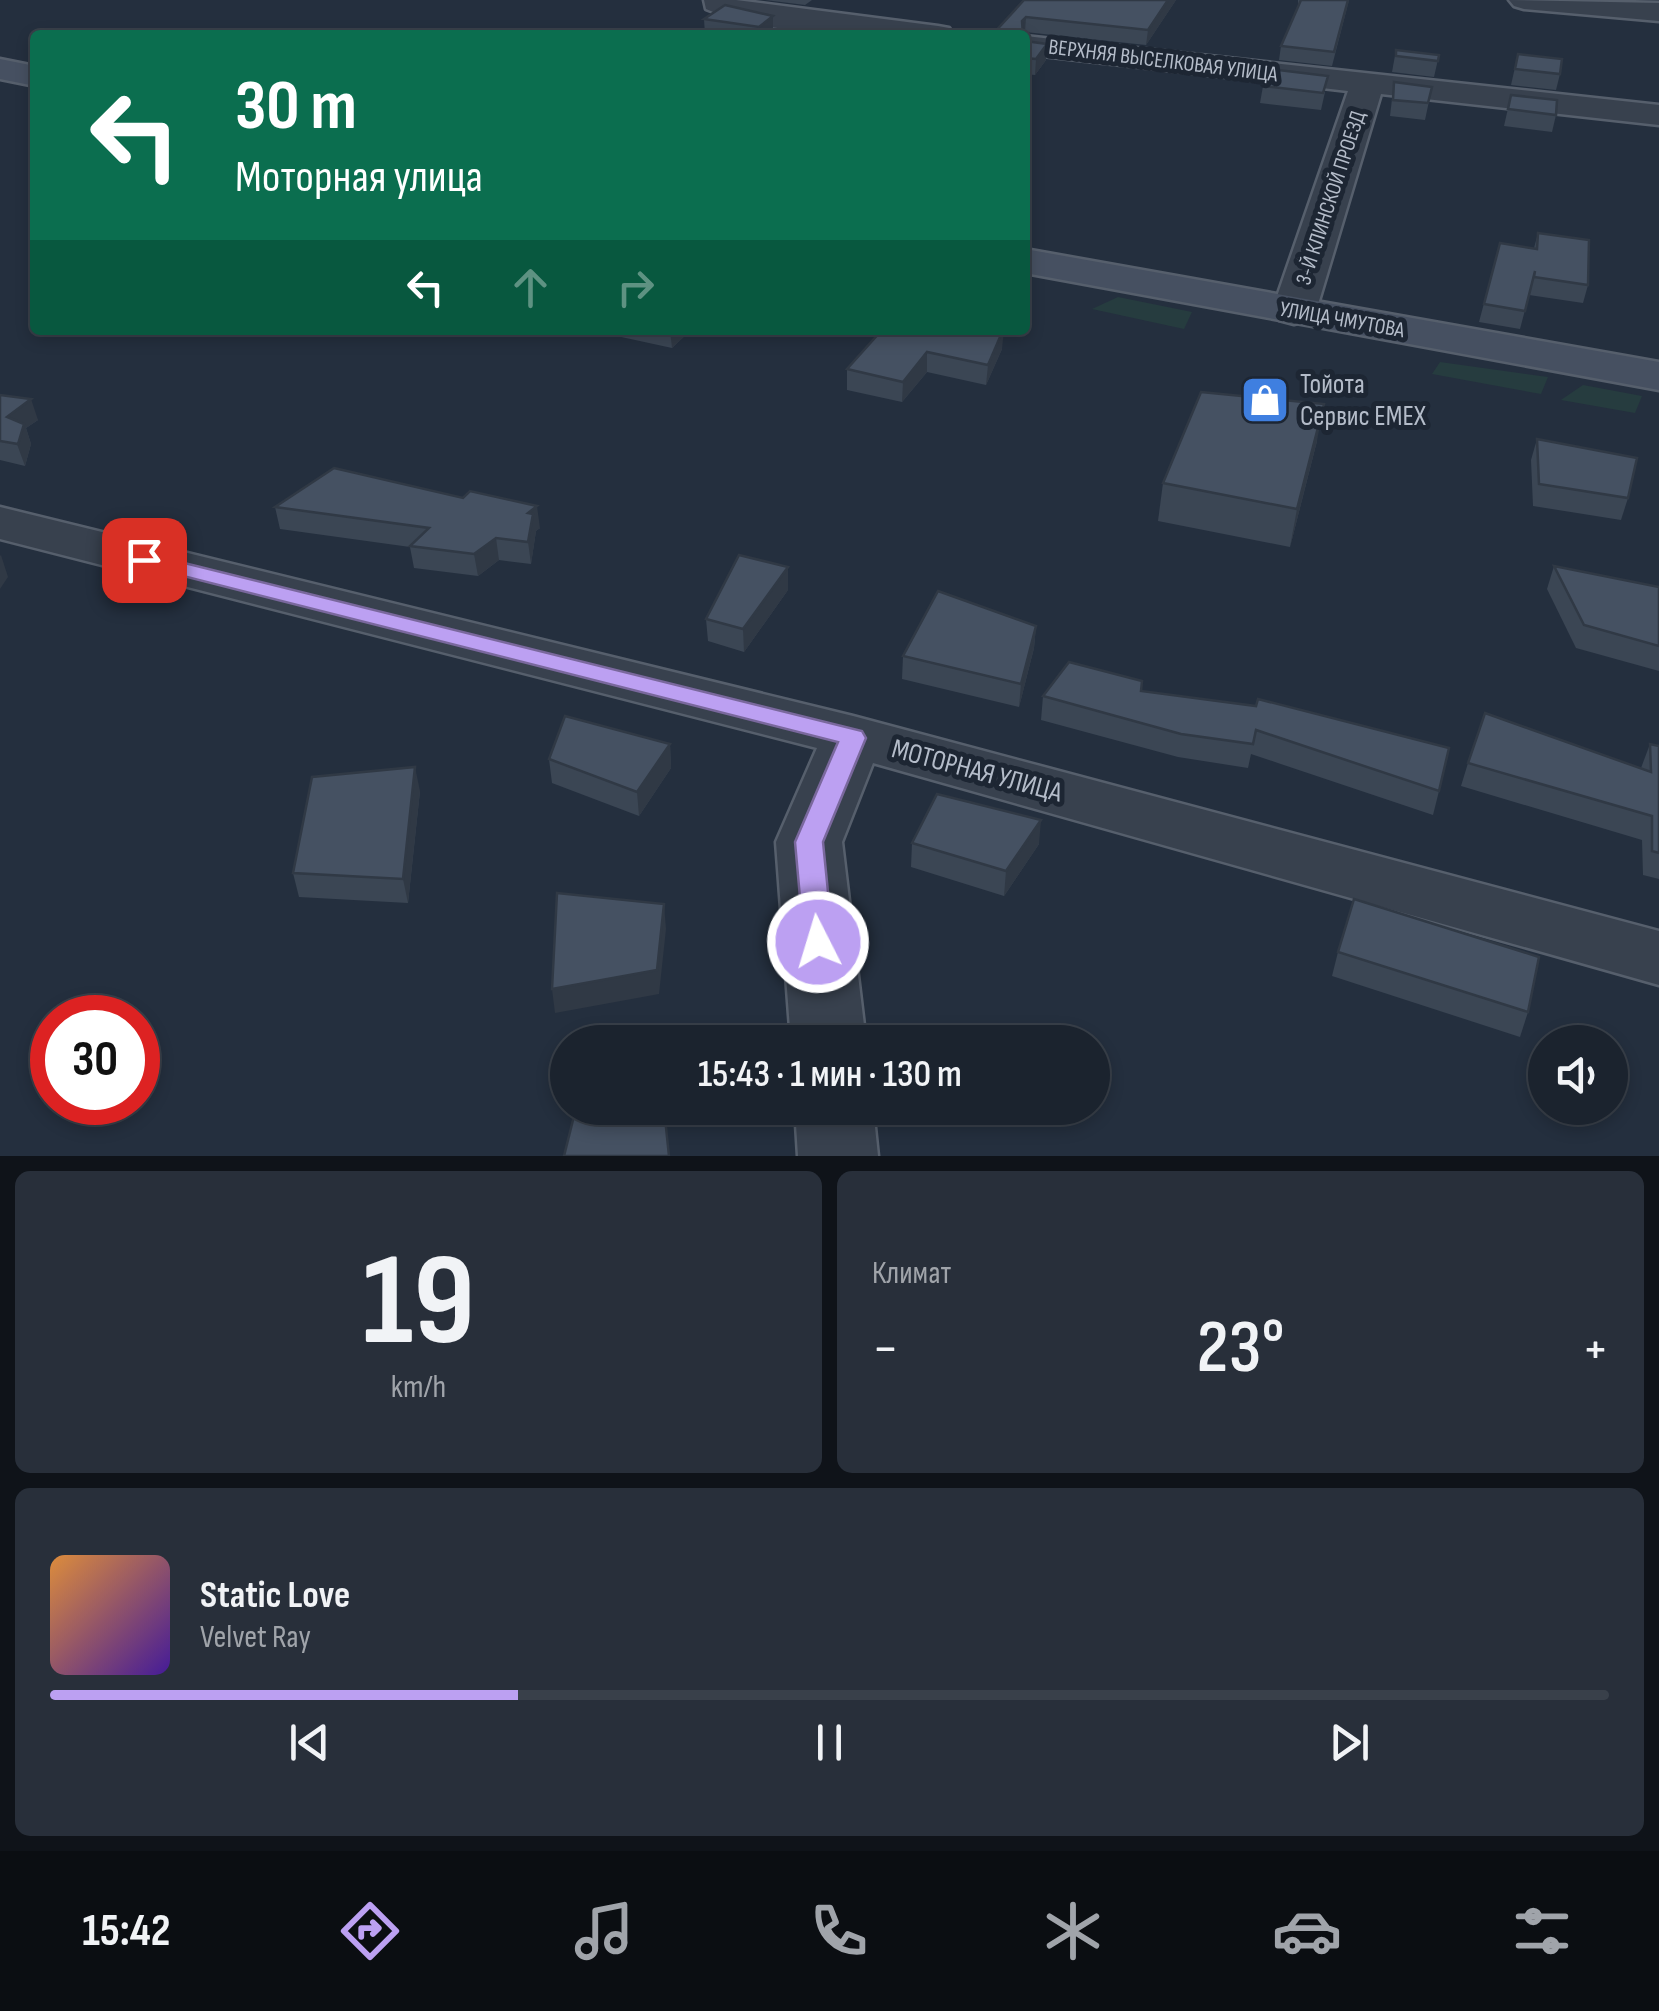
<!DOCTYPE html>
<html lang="ru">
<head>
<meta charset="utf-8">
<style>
  body { margin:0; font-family:"Sofia Sans Condensed",sans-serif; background:#282f3a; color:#f1f3f6; height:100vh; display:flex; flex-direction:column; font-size:38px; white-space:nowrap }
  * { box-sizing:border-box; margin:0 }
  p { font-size:32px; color:#a0a4aa }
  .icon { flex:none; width:55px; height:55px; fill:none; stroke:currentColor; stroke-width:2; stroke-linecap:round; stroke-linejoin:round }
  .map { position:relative; height:1156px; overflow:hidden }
  .details { display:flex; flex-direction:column; gap:15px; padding:15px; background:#0f1319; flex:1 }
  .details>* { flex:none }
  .top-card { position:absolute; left:30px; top:30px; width:1000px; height:305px; border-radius:10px; box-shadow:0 5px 15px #0003,0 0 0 2px #39404a; background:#0b6e4f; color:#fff; overflow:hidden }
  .tools { position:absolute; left:1528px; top:1025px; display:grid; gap:20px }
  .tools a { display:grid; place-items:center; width:100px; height:100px; border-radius:50%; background:#1b232e; box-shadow:0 5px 15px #0003,0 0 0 2px #39404a; font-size:50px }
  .speed { position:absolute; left:30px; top:995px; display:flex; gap:20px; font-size:50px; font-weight:700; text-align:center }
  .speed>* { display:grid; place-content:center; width:130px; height:130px; border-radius:50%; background:#1b232e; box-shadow:0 5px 15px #0003,0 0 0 2px #39404a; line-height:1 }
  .speed .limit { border:15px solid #d22; background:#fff; color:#111 }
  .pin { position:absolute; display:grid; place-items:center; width:85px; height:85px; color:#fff; margin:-42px; border-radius:20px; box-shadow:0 5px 15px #0006 }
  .me { position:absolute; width:110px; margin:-55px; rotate:355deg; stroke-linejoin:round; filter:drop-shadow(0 0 8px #0008) }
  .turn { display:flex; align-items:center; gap:35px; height:210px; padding:0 40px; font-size:45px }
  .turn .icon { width:130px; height:130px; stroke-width:2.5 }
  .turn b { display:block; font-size:70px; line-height:85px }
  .lanes { display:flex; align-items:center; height:95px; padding:0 40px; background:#0003; justify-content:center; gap:50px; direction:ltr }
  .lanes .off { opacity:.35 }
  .big { font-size:75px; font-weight:600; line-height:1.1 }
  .details .card { flex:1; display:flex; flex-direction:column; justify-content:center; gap:15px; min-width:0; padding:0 35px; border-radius:15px; background:#282f3a }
  .details .dial { align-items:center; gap:0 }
  .dial b { font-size:130px; line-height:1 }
  .song { display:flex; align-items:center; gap:30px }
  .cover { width:120px; height:120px; border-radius:15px; background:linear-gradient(135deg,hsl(30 70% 55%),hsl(260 70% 35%)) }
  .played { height:10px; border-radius:5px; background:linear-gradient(90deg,#bca0f2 30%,#39404a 30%) }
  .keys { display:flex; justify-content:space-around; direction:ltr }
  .heat { display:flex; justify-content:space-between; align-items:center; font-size:55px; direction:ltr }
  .details .tiles { flex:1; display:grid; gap:15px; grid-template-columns:1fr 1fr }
  .card:last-child { grid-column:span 2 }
  .trip { position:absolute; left:550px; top:1025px; width:560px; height:100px; border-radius:50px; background:#1b232e; box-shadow:0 5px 15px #0003,0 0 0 2px #39404a; font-weight:600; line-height:100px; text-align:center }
  .tabs { display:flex; height:160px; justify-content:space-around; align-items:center; background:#0b0e12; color:#a0a4aa }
  .tabs .icon { width:70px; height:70px }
  .tabs .on { color:#bca0f2 }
  .tabs b { font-size:45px; color:#f1f3f6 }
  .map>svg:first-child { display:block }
  .green { fill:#263c3f }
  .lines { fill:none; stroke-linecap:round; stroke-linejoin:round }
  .street-casing { stroke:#565f6c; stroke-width:5 }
  .secondary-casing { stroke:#565f6c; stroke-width:5 }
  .street { fill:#38414e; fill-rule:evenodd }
  .secondary { fill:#465061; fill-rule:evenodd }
  .wall { fill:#3b4654 }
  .shaded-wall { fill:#303945 }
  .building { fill:#455162; stroke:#303945; stroke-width:2.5 }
  .route { fill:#bca0f2; stroke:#7a689d; stroke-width:2.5 }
  .labels { text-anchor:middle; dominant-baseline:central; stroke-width:10; stroke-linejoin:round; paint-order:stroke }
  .far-street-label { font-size:22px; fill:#b4bcc9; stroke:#1d2633 }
  .poi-label { font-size:28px; fill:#b4bcc9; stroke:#1d2633; text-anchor:start }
  .street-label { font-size:28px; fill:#b4bcc9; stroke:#1d2633 }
</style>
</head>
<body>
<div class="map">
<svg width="1659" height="1156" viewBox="0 0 1659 1156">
  <rect width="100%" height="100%" fill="#242f3e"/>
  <g class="green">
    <path d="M1118,297L1192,312L1184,329L1092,309Z"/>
    <path d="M1440,362L1548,377L1541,394L1432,374Z"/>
    <path d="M1583,385L1642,396L1635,413L1561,400Z"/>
  </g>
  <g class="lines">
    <g class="street-casing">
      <g id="street">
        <path d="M704,0H736L938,26L949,28L954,35C880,35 774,39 706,9Z"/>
        <path d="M1509,0L1659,3V21L1524,9L1514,6Z"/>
        <path d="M1025,36L1659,105V125L1381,94L1316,311L1309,320L1294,324L1279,320L1272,311L1348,91L1025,54Z"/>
        <path d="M0,507L853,716L1659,931V985L873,763L842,842L866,1042H791L776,842L817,748L0,539Z"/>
        <path d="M795,1108H873L878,1156H798Z"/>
      </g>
    </g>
    <g class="secondary-casing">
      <g id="secondary">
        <path d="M0,59L35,66V86L0,79Z"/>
        <path d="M1025,249L1659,362V390L1025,273Z"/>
      </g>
    </g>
    <use href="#street" class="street"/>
    <use href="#secondary" class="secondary"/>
  </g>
  <g class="wall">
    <path d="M765,0H812L805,5Z"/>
    <path d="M1024,0H1176L1146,45L1025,32L1023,35Z"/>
    <path d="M1298,0H1349L1332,66L1279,60L1281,46L1298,6Z"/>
    <path d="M773,16V31L768,35H705L704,19Z"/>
    <path d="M1025,41L1046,60L1035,75L1025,74Z"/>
    <path d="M1396,50L1439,55L1434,77L1392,72Z"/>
    <path d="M1518,54L1560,74L1556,90L1511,85Z"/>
    <path d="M1394,82L1432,87L1425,120L1390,116Z"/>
    <path d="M1263,86L1325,92L1321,110L1260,103Z"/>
    <path d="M1511,95L1556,115L1552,132L1504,126Z"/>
    <path d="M1538,233L1588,285L1583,303L1529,295L1530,291L1520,329L1479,322L1500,243L1534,248Z"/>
    <path d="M589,330H691L672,348Z"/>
    <path d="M882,330L1002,349L986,385L927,372L902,402L847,390V369Z"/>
    <path d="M0,395L38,420L26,428L31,444L25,466L0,460Z"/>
    <path d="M1537,439L1628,498L1621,520L1533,506L1531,460Z"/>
    <path d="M1317,441L1290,547L1158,521L1163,483Z"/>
    <path d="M275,507L540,528L536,531L531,564L499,560L478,576L414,568L410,547L280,529Z"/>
    <path d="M1554,566L1659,587V671L1576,648L1547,589Z"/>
    <path d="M788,590L744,652L708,641L706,619Z"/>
    <path d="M1036,626L1034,648L1019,707L902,679L903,656Z"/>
    <path d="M1141,691L1439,791L1433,815L1251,754L1248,768L1178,757L1041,720L1043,696Z"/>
    <path d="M670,744L671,768L639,816L552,783L549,759Z"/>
    <path d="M1650,744L1659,746V879L1643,875L1642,840L1461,786L1468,763L1641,768Z"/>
    <path d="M420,791L408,903L299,897L293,873Z"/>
    <path d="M912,843L1039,844L1004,896L911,867Z"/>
    <path d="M1338,952L1528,1012L1520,1037L1332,976Z"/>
  </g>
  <g class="shaded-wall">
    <path d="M1168,0H1176L1146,45L1148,30Z"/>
    <path d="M773,16V31L768,35H759V27Z"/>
    <path d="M1026,17L1025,32L1022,35V21Z"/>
    <path d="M1047,44L1046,60L1035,75L1036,59Z"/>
    <path d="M670,330H691L672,348Z"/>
    <path d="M1004,330L1002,349L986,385L988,365Z"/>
    <path d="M927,352V372L902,402L903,382Z"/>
    <path d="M31,399L38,420L26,428L31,444L25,466L7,417Z"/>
    <path d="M1324,404L1317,441L1290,547L1297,509Z"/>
    <path d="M537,506L540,528L536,531L531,564L528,542V513Z"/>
    <path d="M496,538L499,560L478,576L474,554Z"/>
    <path d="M1,555L8,577L0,589V556Z"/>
    <path d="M788,567V590L744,652L743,629Z"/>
    <path d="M1036,626L1034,648L1019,707L1021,684Z"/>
    <path d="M670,744L671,768L639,816L637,792Z"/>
    <path d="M415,767L420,791L408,903L403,879Z"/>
    <path d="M1041,820L1039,844L1004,896L1006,871Z"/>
    <path d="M664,904L666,929L659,994L555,1013L552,989Z"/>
  </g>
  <g class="building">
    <path d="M1024,0H1168L1148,30L1026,17L1022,21L1023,35H992Z"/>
    <path d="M1301,0H1348L1334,52L1281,46Z"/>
    <path d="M725,5L773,16L759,27L704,19Z"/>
    <path d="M1025,41L1047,44L1036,59L1025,58Z"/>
    <path d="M1396,50L1439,55L1438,61L1396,56Z"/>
    <path d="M1518,54L1562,59L1560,74L1515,69Z"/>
    <path d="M1270,69L1328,76L1323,93L1263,86Z"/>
    <path d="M1394,82L1432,87L1428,103L1393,100Z"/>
    <path d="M1511,95L1557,100L1556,115L1508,109Z"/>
    <path d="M1538,233L1589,240L1588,285L1534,277L1535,271L1525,311L1484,304L1500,243L1537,249Z"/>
    <path d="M882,330H1003L988,365L927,352L903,382L847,369Z"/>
    <path d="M1201,392L1324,404L1297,509L1163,483Z"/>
    <path d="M0,395L31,399L7,417L24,424L18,444L0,441Z"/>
    <path d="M1537,439L1637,458L1628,498L1539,484Z"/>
    <path d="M334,468L463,498L470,491L537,506L528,513L533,514L528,542L496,538L474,554L410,546L429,528L275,507Z"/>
    <path d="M739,555L788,567L743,629L706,619Z"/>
    <path d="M1554,566L1659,587V646L1584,625Z"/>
    <path d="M938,591L1036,626L1021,684L903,656Z"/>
    <path d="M1069,662L1142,681L1141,691L1256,706L1258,699L1449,748L1439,791L1256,730L1253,744L1181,734L1043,696Z"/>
    <path d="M1485,713L1651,772L1650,744L1659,746V853L1652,851V816L1468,763Z"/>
    <path d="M565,716L670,744L637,792L549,759Z"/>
    <path d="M415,767L403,879L293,873L312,777Z"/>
    <path d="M937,794L1041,820L1006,871L912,843Z"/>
    <path d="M557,893L664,904L657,970L552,989Z"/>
    <path d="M1354,899L1539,957L1528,1012L1338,952Z"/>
    <path d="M576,1108H664L669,1156H564Z"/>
  </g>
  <path class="route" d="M144,553L862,731L866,738L823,842L833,942L829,950L818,953L808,950L804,942L795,842L838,742L136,564L133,560L136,555Z"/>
  <defs>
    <g id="shop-square" transform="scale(2.5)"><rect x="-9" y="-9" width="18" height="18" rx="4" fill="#3f7fe0" stroke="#1d2633"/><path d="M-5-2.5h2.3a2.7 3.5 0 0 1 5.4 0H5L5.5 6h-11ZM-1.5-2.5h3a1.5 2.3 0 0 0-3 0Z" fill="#fff"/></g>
  </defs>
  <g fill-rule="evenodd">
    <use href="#shop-square" x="1265" y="400"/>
  </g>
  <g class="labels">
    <g class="far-street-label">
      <text transform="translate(1163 61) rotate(7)">ВЕРХНЯЯ ВЫСЕЛКОВАЯ УЛИЦА</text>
      <text transform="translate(1331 198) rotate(-72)">3-Й КЛИНСКОЙ ПРОЕЗД</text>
      <text transform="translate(1342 320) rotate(10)">УЛИЦА ЧМУТОВА</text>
    </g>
    <g class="poi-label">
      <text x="1300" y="384">Тойота<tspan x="1300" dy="32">Сервис EMEX</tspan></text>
    </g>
    <g class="street-label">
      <text transform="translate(977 771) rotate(15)">МОТОРНАЯ УЛИЦА</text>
    </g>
  </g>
</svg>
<div class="tools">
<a><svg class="icon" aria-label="sound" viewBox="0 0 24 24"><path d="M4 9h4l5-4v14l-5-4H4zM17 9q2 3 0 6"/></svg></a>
</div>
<div class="speed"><div class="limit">30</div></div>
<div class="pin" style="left:144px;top:560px;background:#d93025"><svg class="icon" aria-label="arrive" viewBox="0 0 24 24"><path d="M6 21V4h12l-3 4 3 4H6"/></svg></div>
<svg class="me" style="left:818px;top:942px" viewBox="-20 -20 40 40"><circle r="17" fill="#bca0f2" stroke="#fff" stroke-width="3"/><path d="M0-11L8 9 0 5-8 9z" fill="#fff"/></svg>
<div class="trip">15:43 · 1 мин · 130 m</div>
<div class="top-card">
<div class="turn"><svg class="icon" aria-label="left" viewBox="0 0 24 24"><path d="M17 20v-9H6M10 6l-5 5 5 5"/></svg><div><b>30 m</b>Моторная улица</div></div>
<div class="lanes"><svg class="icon" aria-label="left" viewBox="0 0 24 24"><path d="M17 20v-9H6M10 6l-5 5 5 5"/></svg><svg class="icon off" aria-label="ahead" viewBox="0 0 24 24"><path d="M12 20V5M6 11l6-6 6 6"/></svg><svg class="icon off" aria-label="right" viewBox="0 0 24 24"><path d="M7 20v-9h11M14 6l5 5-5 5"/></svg></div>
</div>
</div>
<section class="details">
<div class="tiles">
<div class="card dial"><b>19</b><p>km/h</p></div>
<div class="card"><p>Климат</p>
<div class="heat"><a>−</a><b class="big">23°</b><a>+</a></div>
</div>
<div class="card">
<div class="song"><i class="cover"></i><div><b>Static Love</b><p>Velvet Ray</p></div></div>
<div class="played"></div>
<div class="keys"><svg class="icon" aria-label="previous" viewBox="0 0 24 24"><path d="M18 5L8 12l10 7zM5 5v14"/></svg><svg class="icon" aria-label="pause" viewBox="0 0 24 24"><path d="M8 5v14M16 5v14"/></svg><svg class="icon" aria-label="next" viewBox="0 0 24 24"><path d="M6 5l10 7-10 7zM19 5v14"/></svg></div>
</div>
</div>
</section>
<nav class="tabs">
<b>15:42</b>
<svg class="icon on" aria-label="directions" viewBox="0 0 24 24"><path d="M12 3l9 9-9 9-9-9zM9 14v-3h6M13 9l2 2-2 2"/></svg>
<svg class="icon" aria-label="music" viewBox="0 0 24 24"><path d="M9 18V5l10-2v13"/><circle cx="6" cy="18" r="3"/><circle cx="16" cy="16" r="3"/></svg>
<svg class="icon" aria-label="phone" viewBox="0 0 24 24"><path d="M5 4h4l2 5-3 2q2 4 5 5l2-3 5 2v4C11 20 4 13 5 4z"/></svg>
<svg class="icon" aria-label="climate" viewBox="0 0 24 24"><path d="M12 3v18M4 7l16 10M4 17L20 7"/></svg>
<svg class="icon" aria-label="car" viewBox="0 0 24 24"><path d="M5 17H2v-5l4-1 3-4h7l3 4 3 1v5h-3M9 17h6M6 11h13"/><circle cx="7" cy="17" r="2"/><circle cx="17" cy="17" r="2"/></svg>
<svg class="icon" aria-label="filters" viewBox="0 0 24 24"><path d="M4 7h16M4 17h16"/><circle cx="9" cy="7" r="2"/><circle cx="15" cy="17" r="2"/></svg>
</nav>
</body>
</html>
